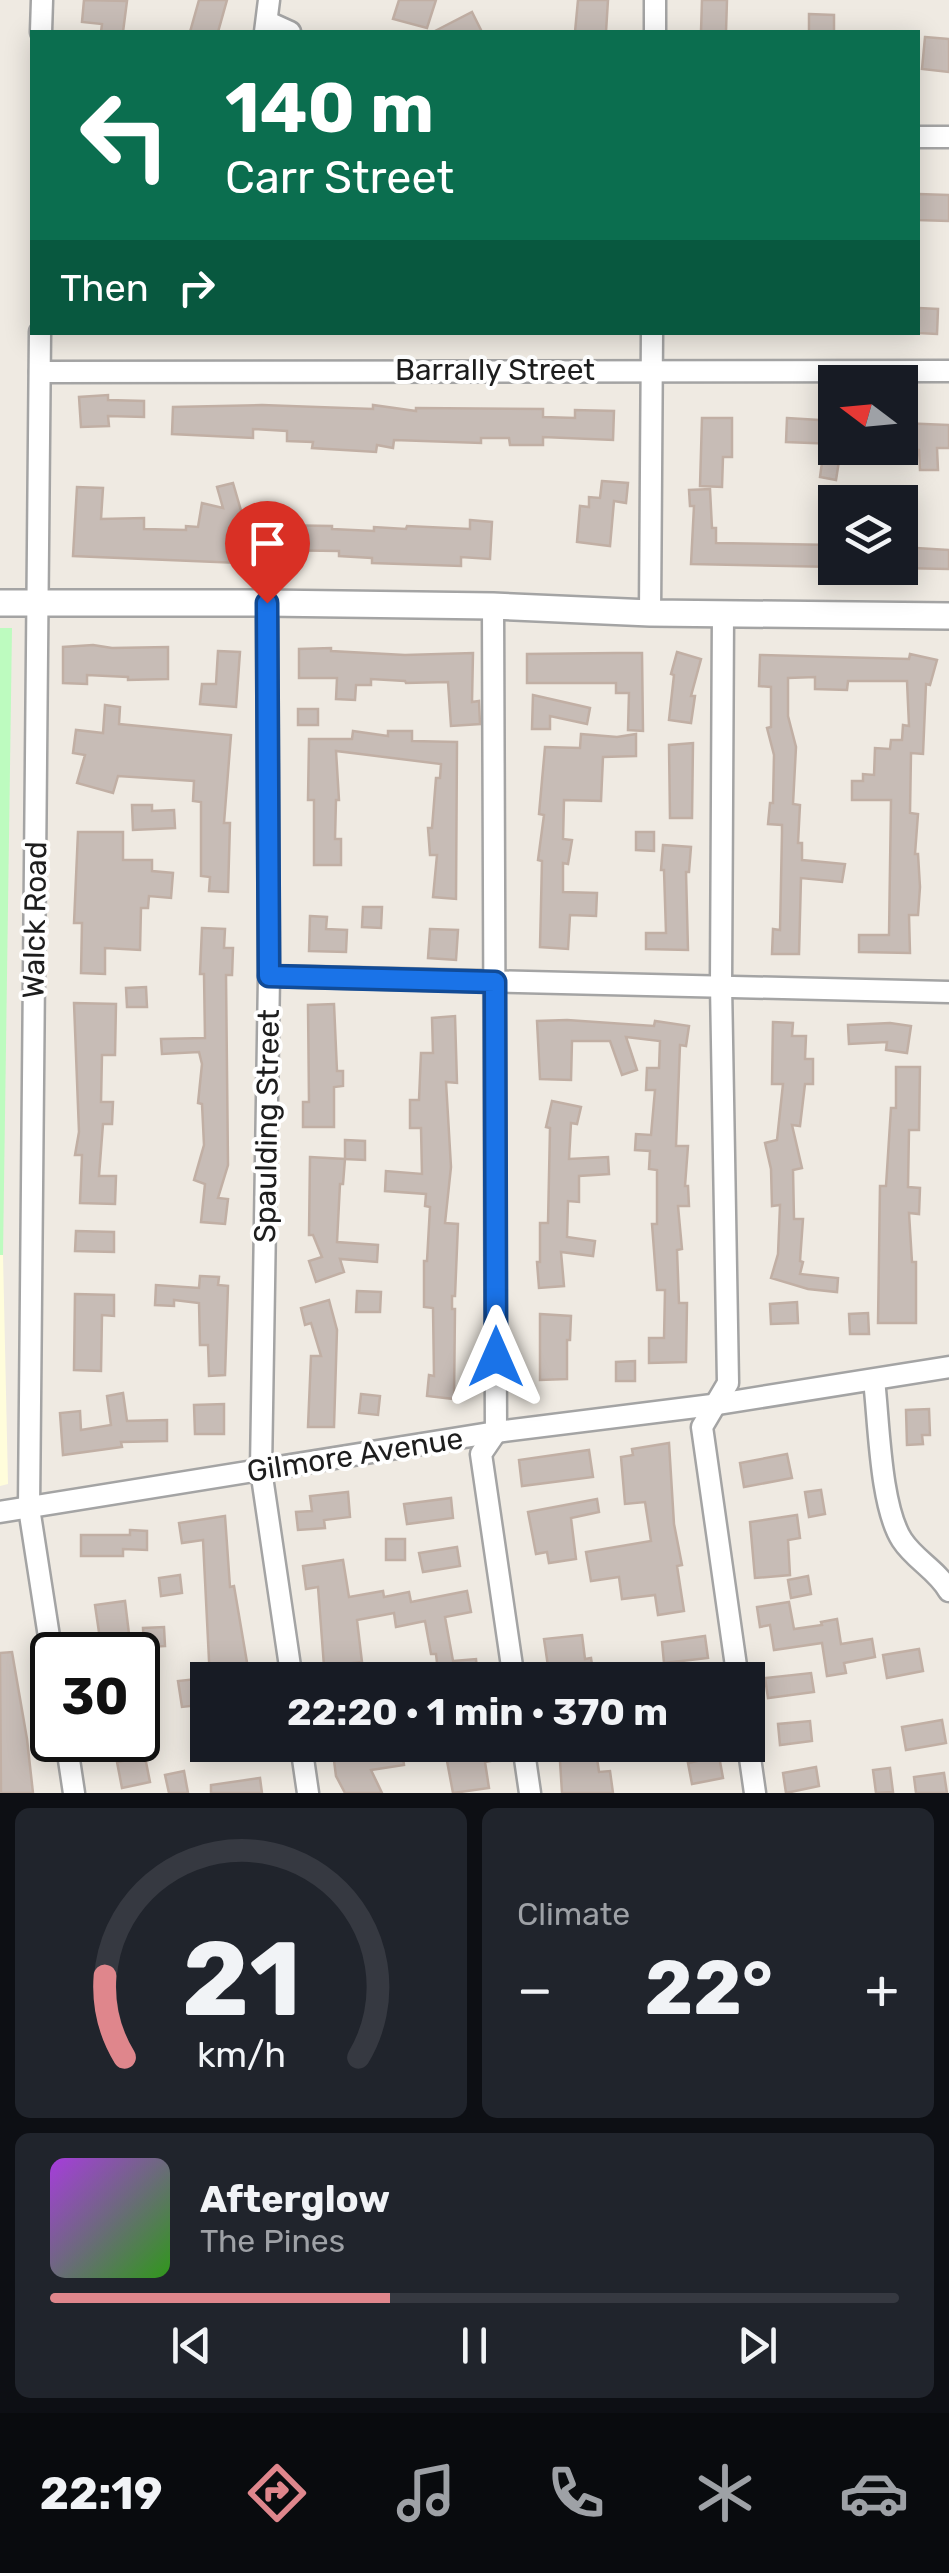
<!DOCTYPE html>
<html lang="en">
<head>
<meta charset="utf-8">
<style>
  body { margin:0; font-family:Rubik,sans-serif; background:#20242c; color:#f1f3f6; height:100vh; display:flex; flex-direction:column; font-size:38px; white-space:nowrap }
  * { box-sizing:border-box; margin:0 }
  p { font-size:32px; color:#9ea1a6 }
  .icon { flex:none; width:55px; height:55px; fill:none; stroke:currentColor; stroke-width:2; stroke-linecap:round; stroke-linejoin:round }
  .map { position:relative; height:1793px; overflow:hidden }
  .sheet { display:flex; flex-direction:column; gap:15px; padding:15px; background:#0d0f14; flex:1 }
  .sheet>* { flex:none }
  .banner { position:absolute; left:30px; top:30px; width:890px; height:305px; border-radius:0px; box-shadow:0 5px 25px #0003; background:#0b6e4f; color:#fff; overflow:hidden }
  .needle { width:65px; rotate:286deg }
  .tools { position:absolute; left:818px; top:365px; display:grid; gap:20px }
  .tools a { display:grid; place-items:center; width:100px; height:100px; border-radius:0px; background:#171b24; box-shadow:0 5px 25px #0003; font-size:50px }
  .speed { position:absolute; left:30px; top:1632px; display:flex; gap:20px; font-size:50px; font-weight:700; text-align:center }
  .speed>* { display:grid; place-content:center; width:130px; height:130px; border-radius:50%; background:#171b24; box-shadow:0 5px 25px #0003; line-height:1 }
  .speed .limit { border:5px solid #111; border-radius:15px; background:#fff; color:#111 }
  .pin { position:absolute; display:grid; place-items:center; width:85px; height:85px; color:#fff; margin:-102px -42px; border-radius:50% 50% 50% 0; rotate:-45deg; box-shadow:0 0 10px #0007 }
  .pin .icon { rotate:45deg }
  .me { position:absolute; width:110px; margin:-55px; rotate:0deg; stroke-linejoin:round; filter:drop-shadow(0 0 8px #0008) }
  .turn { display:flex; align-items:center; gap:35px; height:210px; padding:0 30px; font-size:45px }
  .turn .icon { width:130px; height:130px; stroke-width:2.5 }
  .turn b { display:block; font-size:70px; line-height:85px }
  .then { display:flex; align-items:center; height:95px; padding:0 30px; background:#0003; gap:20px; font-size:38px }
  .big { font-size:75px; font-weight:700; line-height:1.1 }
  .sheet .tile { flex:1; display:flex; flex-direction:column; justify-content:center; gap:15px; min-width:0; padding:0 35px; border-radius:15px; background:#20242c }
  .sheet .dial { align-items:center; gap:0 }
  .dial svg { height:260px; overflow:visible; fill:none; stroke:#363941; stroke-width:7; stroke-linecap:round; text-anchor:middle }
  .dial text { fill:#f1f3f6; stroke:none }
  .song { display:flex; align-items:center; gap:30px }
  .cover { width:120px; height:120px; border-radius:15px; background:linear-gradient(135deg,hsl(280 70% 55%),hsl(110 70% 35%)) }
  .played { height:10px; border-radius:5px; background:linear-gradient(90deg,#df868c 40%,#363941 40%) }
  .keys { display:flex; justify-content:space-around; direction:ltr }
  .heat { display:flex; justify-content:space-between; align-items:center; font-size:55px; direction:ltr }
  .sheet .tiles { flex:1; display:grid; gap:15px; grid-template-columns:1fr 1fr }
  .tile:last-child { grid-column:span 2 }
  .trip { position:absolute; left:190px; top:1662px; width:575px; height:100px; border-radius:0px; background:#171b24; box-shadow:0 5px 25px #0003; font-weight:700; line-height:100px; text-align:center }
  .tabs { display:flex; height:160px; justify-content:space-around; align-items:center; background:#090b0e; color:#9ea1a6 }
  .tabs .icon { width:70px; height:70px }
  .tabs .selected { color:#df868c }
  .tabs b { font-size:45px; color:#f1f3f6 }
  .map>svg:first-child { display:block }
  .education { fill:#fffddb }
  .park { fill:#bdfbbf }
  .building { fill:#c7bcb6; stroke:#c1afa4; stroke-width:2.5 }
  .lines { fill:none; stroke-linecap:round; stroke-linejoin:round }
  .minor-casing { stroke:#a4a4a4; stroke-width:25 }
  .tertiary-casing { stroke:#a4a4a4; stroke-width:30 }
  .minor { stroke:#fff; stroke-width:20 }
  .tertiary { stroke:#fff; stroke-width:25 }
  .route-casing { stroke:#114b97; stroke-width:25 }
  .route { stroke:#1a73e8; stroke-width:18 }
  .labels { text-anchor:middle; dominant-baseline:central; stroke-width:8; stroke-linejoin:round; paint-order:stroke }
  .street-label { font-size:30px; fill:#1d1d1d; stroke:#fff }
</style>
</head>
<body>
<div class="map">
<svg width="949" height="1793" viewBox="0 0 949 1793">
  <rect width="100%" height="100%" fill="#efeae2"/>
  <path class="education" d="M0,1255H3L8,1484L0,1486Z"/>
  <path class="park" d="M0,628H12L3,1255H0Z"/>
  <g class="building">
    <path d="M84,0L127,1L123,32H101L102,24L82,22Z"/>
    <path d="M199,0H227L218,32H190Z"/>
    <path d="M399,0H436L427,28L393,19Z"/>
    <path d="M578,0H608L606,32H575Z"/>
    <path d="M702,0H727L726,32H701Z"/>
    <path d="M472,12L482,32H433Z"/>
    <path d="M809,14L834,15V32H809Z"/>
    <path d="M925,37L949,39V72L922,69Z"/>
    <path d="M918,194L949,195V221L918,220Z"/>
    <path d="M918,308L938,309L937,334L918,333Z"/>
    <path d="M108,395V400L144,401V417L108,416L109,426L81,427L79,397Z"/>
    <path d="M262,405L373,409V405L416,411V408L543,409V417L575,418V410L614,411L613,440L543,437V445H510L509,438H481V443L394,440L393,448L377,445L376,452L312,448L313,442L287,441V431L253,429V438L172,434L173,407Z"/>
    <path d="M702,418H732V457H723L722,487L700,486Z"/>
    <path d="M787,418L835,421V444L786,442Z"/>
    <path d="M900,423L949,425V448H937L938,470H920L919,450L900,449Z"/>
    <path d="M824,448H841L836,480L820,477Z"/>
    <path d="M602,481L628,483L626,503L614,501L610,546L577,542L580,506L589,507V497L600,498Z"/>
    <path d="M233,483L242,514L239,563L73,556L77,487L103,488L101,519L144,518V529L186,530V526L198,527L202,503L223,508L217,487Z"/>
    <path d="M710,489L712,528H716V543L835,545V567L691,564L694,506H690L689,490Z"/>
    <path d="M470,520L492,522L490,559L461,557V566L372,563V558L339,556V551L271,550V525L332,526V529L374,531V527L406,529L407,526L470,529Z"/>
    <path d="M900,547L949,550V569L900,568Z"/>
    <path d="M93,645L112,648L168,647V679L128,680V677L87,675V684L63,683V647Z"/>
    <path d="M331,648V651L405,655L473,653L472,702L479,701L480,724L451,726L448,682L406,683L405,681L371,679V685H356L355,700L336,699L337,678H299V649Z"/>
    <path d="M218,651L240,652L236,707L200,704L202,684H216Z"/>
    <path d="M677,652L701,659L691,696H695L691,723L669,720L674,675L671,674Z"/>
    <path d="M616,653H642L643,731L628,730L629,693H616V683H527V654Z"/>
    <path d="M910,654L937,660L930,685L926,684L923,754L911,753L910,813L918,814L915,854H918L920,887L918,915H909L910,953L859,952V935H889L891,800H852V781H863V774L874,775L875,748L890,749L891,740H902L903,725L909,726L907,681H848L847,690L815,689V677L788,678V716L796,747L793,804L800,805L798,843H802V860L845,864L842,882L801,878L799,954H772L773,929L780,930L782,833V825L768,824L770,803H773L774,755L767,728L771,727V687L759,686L760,655L909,659Z"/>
    <path d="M533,695L590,708L587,724L550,716V729H532Z"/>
    <path d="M105,705L120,707L119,724L231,735L224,823H230L228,892L209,891L210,877L201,876V802L193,801L194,781L118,776L113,793L77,783L85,755L73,753L76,730L103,733Z"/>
    <rect x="298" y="709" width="20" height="16"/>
    <path d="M353,731L388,736V731H412V741L457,742L456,899L433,897L437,855H430L428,828H432L436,778H440L441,764L336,751L339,800H336L335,839H341V865H314V800H308L309,739H352Z"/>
    <path d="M581,734L617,737L636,734V756L603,757L601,801L564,800L563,839L572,840L568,864L563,863V892L597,893L596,916L570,915L568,949L540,947L542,861L538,860L544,815L539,814L545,747L580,748Z"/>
    <path d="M693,743L692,818H670L669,745Z"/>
    <path d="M132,805H152V811L174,810L175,828L133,830Z"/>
    <path d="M78,832H123V860H152V871L173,873L171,898L149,896L148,908H141L140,950L105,948V974L81,973L82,923H74Z"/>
    <path d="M636,832H654V851L636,850Z"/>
    <path d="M663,845L691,847L689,872H686L688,950L646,949V933H666L664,870H661Z"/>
    <path d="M363,907H382L381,928L362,927Z"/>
    <path d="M310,916L327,917L326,929L347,930L346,952L309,951Z"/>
    <path d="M202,928L225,929L224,948H233L232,975H226L228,1165L218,1198L228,1199L225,1224L201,1222L205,1184L194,1180L204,1145L202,1104L198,1103L202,1064L199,1052L162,1054L161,1039L205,1038L204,974H200Z"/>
    <path d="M430,929L458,930L456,960L428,958Z"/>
    <path d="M146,987L147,1007H127L126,988Z"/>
    <path d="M74,1003L116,1004L115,1055H102L101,1102H113L112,1124H103L99,1176H116L115,1204L80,1203L82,1155H75L79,1132Z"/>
    <path d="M334,1004L337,1071H343V1086L334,1087V1127H303V1102H309L308,1005Z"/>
    <path d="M455,1016L457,1083L446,1082L451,1167L445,1223L458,1224L455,1296H452V1309H455L454,1399L427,1396L429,1375L434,1376L433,1308L424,1307V1261H427L430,1207L425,1206L426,1194L385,1191L386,1171L422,1174L421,1128H410V1100H419L421,1053H433L432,1018Z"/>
    <path d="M567,1020L654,1026L655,1021L689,1026L686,1046L680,1045L676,1146H688L685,1186H688L689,1206H678L682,1249L677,1250L679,1303H687L686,1362L649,1363V1338H664L665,1290H657L652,1224H657V1170L649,1169L650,1151L635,1150L636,1134L651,1135L655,1090H646L647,1068H659L660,1041L626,1037L637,1070L622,1075L610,1041H572L571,1080L540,1079L537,1021Z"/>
    <path d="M773,1022L793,1023L792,1036H806L805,1059H813V1084H805L800,1126L792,1125L802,1168L793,1170L794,1219H803L800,1261L803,1262L800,1274L838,1278L837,1292L808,1289L771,1278L778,1254L780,1205L772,1206L771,1169L765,1143L777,1140L783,1084H772Z"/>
    <path d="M890,1023L911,1026L907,1053L886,1050L887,1042L849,1044L848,1025Z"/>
    <path d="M896,1067H920L919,1130H909L908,1187L920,1188L919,1214L909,1213L912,1262H916V1323H878L880,1186H886L891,1108H896Z"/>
    <path d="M552,1101L581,1107L577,1124L571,1123L569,1159L608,1157L609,1174L579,1176V1202L568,1201L567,1237L595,1241L593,1256L561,1252L564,1286L539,1288L537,1262H540V1223H548L550,1128L546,1127Z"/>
    <path d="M345,1140L365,1141V1160L345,1159Z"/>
    <path d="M310,1157L345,1159L343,1184H340L337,1242L378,1245L377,1262L340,1259L344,1272L316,1282L309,1261L322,1257L313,1235H309Z"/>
    <path d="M76,1231L114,1232V1252L75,1251Z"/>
    <path d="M200,1276L219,1277L218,1285L228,1286L225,1375L209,1376L208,1345H200L199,1303L174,1300V1306L155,1305L156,1285L199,1288Z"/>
    <path d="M357,1291L381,1292L380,1312H356Z"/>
    <path d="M75,1294L114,1295V1316L102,1315L101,1371L74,1370Z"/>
    <path d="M329,1300L337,1330L334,1427H308L311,1356H321L311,1323L305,1325L301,1308Z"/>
    <path d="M797,1302L798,1323L771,1324L770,1304Z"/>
    <path d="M868,1313L869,1334H850L849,1314Z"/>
    <path d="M540,1314L571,1316L570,1340H567V1379L540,1380Z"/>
    <path d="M635,1361V1381H616V1362Z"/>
    <path d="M123,1393L127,1421L167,1420V1441L121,1442L122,1447L63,1455L60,1413L80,1411L81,1430L111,1425L107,1396Z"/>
    <path d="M361,1394L380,1396L378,1415L359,1413Z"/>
    <path d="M224,1404V1434H195L194,1405Z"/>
    <path d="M929,1409L930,1435H922L923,1444L907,1445L906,1410Z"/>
    <path d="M669,1443L674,1524L682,1565L677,1566L684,1611L658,1615L655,1595L622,1599L619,1577L591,1581L586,1552L651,1541L645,1502L625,1504L621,1457L633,1455L632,1449Z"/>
    <path d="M589,1450L593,1477L522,1486L519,1460Z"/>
    <path d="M787,1454L792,1478L744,1487L740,1463Z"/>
    <path d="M821,1490L825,1514L809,1517L805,1492Z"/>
    <path d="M348,1492L350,1517L324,1520L325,1528L298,1530L296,1512L312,1511L310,1496Z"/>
    <path d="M451,1498L453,1518L407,1524L404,1504Z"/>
    <path d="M597,1499L599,1512L571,1518L576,1559L549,1563L547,1552L536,1554L528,1512Z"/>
    <path d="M797,1515L800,1538L788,1540L790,1575L755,1578L750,1522Z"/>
    <path d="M225,1516L230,1587L234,1586L250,1680H210L203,1540L182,1543L179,1523Z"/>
    <path d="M130,1530L147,1531V1550L123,1549V1556H81V1535H130Z"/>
    <rect x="386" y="1539" width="19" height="21"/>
    <path d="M457,1547L460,1566L423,1572L419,1553Z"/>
    <path d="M343,1560L349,1597L383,1591L384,1597L409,1592L411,1602L467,1591L471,1612L445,1617L453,1661L476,1659L478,1680H439L436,1654H431L425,1621L396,1627L394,1613L357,1620L362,1662L324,1666L318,1587L306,1589L303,1566Z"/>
    <path d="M180,1575L182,1593L161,1596L159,1578Z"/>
    <path d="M808,1576L811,1594L791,1598L788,1580Z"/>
    <path d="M125,1601L129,1634L100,1639L95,1605Z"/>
    <path d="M789,1602L794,1629L822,1625L821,1622L837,1619L841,1644L872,1639L875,1657L844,1663L846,1673L827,1676L822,1643L774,1650L770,1625L760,1627L757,1607Z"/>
    <path d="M164,1627L165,1646L144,1647L143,1628Z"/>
    <path d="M582,1635L585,1659L591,1658L594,1678L550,1680L544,1639Z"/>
    <path d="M705,1636L708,1658L664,1663L662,1642Z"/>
    <path d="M919,1649L923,1671L887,1678L883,1655Z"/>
    <path d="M12,1652L27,1739L33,1793H1L0,1653Z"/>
    <path d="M811,1673L814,1692L768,1698L765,1678Z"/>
    <path d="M196,1679L200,1705L182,1707L178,1681Z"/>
    <path d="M942,1720L946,1743L906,1750L902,1727Z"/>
    <path d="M810,1721L812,1741L780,1745L778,1724Z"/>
    <path d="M332,1745H364L366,1757L402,1750L404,1765L371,1770L382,1793H345L336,1776Z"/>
    <path d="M444,1745H494L496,1760L485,1762L489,1788L453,1793Z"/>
    <path d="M559,1745H595L599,1772L610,1771L613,1793H562Z"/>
    <path d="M719,1756L723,1778L692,1784L688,1763Z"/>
    <path d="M145,1757L150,1782L122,1788L117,1762Z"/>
    <path d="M816,1767L819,1786L786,1793L783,1773Z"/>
    <path d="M890,1768L893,1792L876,1793L873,1770Z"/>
    <path d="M184,1771L188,1793H169L165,1775Z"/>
    <path d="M944,1773L947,1793H916L914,1777Z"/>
    <path d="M260,1778L262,1793H211V1785Z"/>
  </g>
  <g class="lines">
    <g class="minor-casing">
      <g id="minor">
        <path d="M268,22L290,32"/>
        <path d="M41,32L42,0"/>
        <path d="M265,32L269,0"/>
        <path d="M655,32V0"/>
        <path d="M918,137H949"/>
        <path d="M40,332L29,1508L52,1656"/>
        <path d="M40,372L949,371"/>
        <path d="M267,603L269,976L261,1470L292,1680"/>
        <path d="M493,606L496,1432L481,1454L514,1680"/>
        <path d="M650,613L652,332"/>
        <path d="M723,613L721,985L728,1383L702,1427L738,1680"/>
        <path d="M269,976L949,992"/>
        <path d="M874,1380C879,1422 880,1506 902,1540C915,1560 937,1570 949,1591"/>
        <path d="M0,1512L496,1432L712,1405L949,1367"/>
        <path d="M66,1740L74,1793"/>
        <path d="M748,1744L755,1793"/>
        <path d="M301,1745L308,1793"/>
        <path d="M523,1745L530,1793"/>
      </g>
    </g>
    <g class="tertiary-casing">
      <path id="tertiary" d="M0,603H267L493,606L650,613L949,616"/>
    </g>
    <use href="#minor" class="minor"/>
    <use href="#tertiary" class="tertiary"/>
  </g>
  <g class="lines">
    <g class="route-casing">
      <path id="route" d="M267,603L269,976L495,982L496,1357"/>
    </g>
    <use href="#route" class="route"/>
  </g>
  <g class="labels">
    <g class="street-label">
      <text x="495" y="370">Barrally Street</text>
      <text transform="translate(35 920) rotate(-89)">Walck Road</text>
      <text transform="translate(267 1126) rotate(-89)">Spaulding Street</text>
      <text transform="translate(355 1455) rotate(-9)">Gilmore Avenue</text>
    </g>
  </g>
</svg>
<div class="tools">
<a><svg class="needle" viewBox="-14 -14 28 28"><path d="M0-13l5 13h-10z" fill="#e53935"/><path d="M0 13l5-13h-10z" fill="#9ea1a6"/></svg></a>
<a><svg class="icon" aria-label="layers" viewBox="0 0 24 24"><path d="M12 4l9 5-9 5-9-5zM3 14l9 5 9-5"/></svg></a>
</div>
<div class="speed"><div class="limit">30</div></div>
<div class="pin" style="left:267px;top:603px;background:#d93025"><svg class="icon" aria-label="arrive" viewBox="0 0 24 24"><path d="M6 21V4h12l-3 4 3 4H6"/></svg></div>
<svg class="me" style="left:496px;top:1357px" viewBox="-20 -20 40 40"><path d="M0-17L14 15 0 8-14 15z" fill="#1a73e8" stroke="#fff" stroke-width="4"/></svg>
<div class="trip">22:20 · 1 min · 370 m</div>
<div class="banner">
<div class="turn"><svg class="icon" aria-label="left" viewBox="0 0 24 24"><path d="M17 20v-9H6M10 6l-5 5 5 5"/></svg><div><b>140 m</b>Carr Street</div></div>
<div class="then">Then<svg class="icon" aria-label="right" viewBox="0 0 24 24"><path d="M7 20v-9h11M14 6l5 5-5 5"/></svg></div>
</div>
</div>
<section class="sheet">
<div class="tiles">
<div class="tile dial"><svg viewBox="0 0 100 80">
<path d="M14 69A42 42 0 1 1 86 69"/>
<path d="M14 69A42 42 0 0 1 8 44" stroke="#df868c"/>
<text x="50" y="56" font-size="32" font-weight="700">21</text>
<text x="50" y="72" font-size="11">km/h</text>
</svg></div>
<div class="tile"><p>Climate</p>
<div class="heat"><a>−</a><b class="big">22°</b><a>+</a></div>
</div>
<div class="tile">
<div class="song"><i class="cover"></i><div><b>Afterglow</b><p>The Pines</p></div></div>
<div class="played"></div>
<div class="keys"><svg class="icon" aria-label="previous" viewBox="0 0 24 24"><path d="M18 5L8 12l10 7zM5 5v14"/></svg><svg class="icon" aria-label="pause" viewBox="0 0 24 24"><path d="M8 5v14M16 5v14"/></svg><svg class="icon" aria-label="next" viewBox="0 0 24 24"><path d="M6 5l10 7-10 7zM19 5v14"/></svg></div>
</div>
</div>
</section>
<nav class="tabs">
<b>22:19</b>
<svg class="icon selected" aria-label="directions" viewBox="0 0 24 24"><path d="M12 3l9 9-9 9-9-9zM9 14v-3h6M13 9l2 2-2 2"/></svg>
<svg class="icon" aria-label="music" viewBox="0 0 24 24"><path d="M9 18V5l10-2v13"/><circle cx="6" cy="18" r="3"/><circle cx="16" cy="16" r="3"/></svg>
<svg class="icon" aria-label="phone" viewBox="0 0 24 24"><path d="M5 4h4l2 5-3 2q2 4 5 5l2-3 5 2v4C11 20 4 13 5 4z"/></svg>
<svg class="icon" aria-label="climate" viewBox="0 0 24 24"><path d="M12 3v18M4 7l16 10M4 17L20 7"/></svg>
<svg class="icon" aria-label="car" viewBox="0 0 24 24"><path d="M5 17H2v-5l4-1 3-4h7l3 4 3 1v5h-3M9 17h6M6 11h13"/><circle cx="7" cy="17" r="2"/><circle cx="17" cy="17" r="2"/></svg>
</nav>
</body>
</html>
